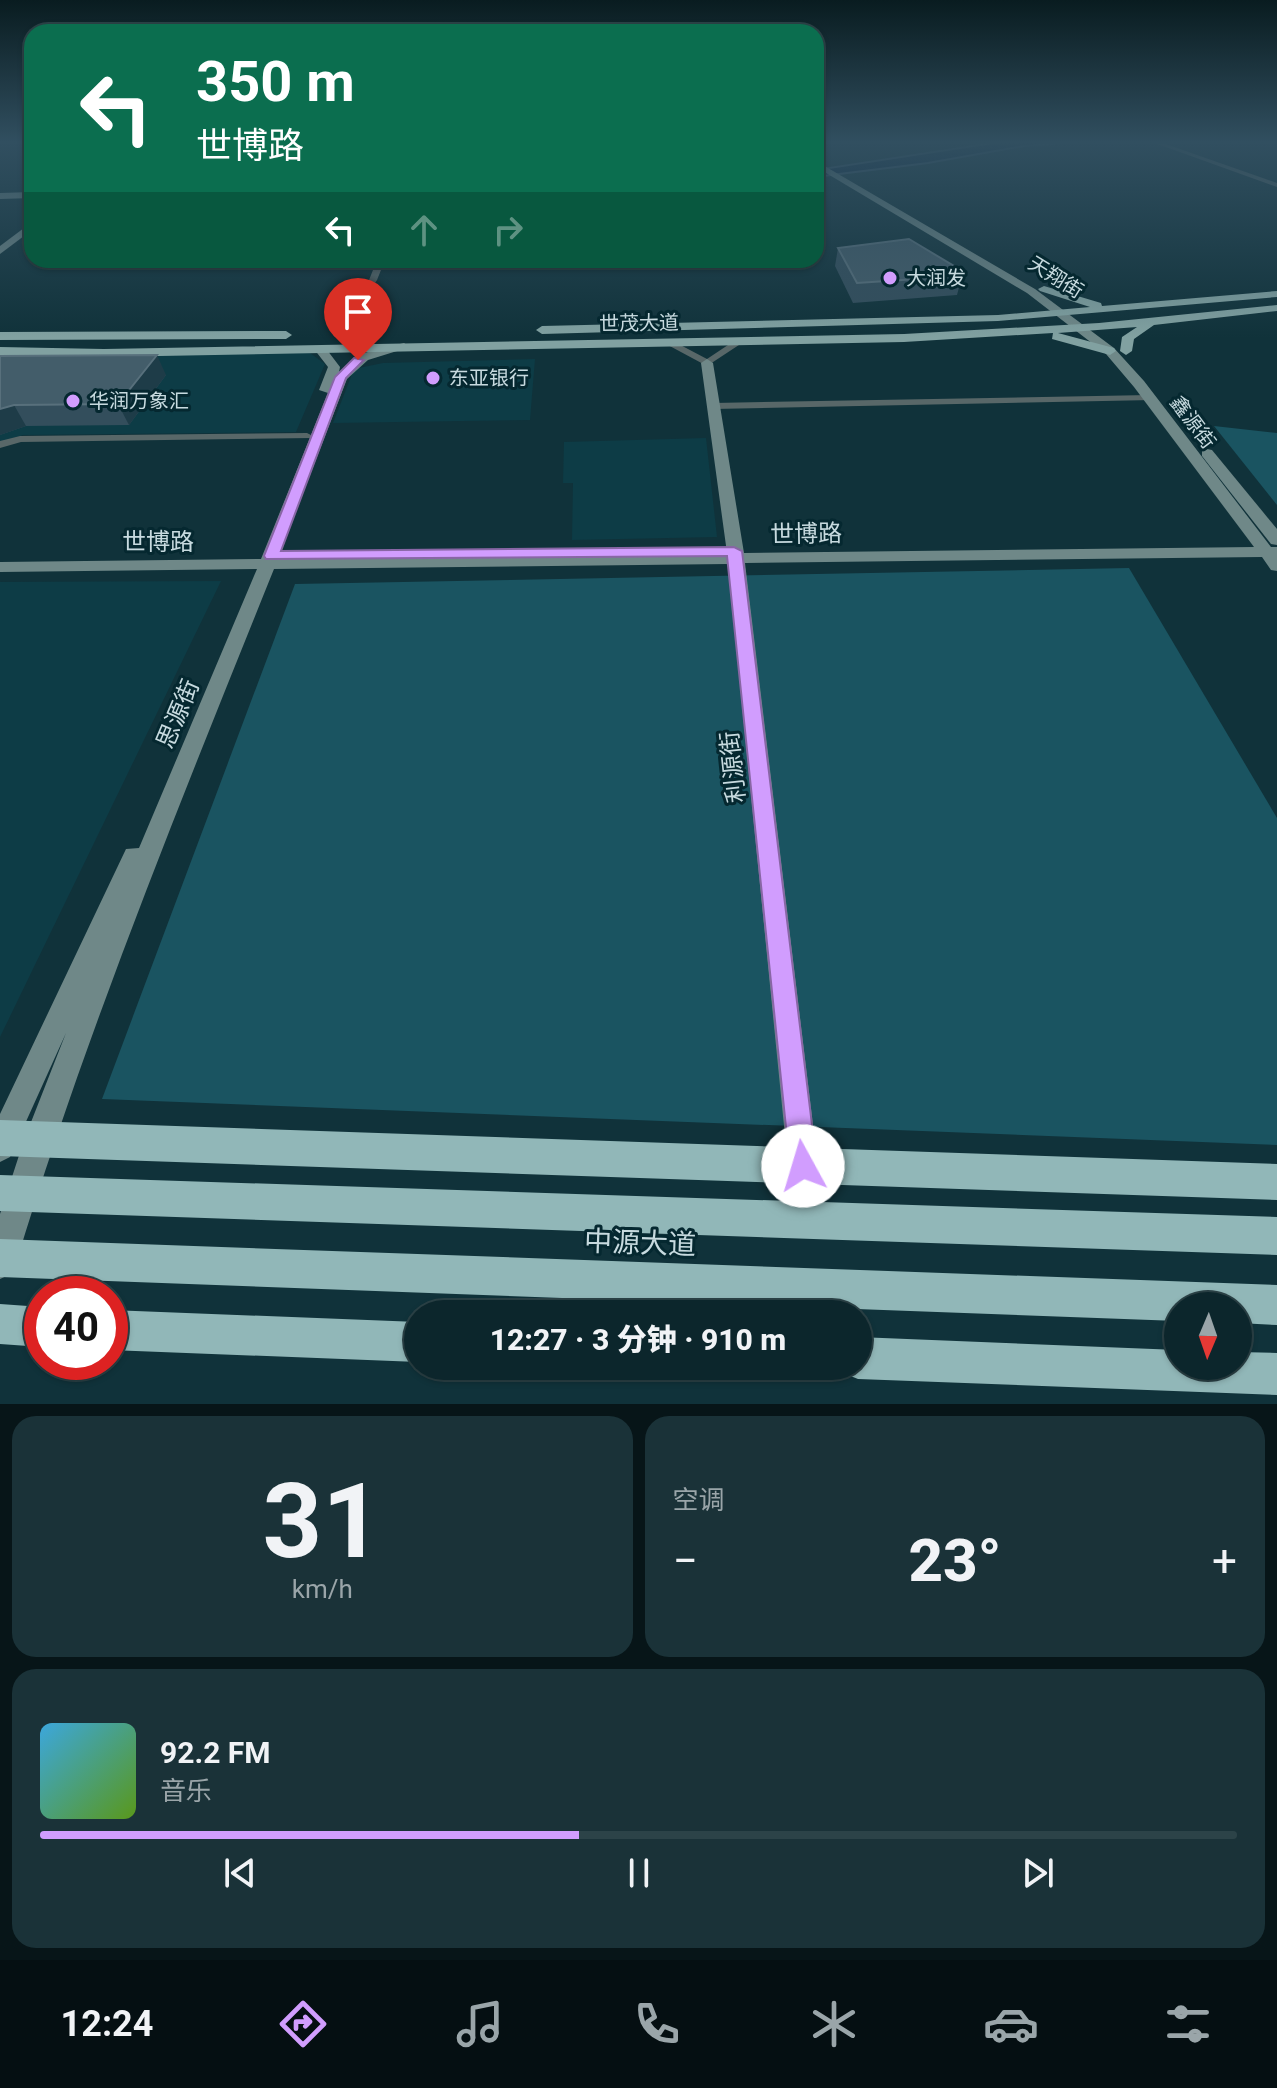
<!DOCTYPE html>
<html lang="zh">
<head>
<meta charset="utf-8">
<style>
  body { margin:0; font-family:Roboto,"Noto Sans SC",sans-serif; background:#1a3238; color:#f1f3f6; height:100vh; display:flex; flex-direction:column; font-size:30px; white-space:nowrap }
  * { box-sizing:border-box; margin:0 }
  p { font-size:26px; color:#9aa5a9 }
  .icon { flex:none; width:44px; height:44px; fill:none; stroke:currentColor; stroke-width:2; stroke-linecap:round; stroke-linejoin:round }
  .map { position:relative; height:1404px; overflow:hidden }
  .side { display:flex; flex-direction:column; gap:12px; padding:12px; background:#071518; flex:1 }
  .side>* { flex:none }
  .top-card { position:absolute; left:24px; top:24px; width:800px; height:244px; border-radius:24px; box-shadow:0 2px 6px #0004,0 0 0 2px #2c4348; background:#0b6e4f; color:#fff; overflow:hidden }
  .needle { width:52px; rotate:182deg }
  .fabs { position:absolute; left:1164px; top:1292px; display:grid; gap:16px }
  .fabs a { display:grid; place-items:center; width:88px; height:88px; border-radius:50%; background:#0c262c; box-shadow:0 2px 6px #0004,0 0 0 2px #2c4348; font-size:40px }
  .speed { position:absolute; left:24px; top:1276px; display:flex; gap:16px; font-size:40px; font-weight:700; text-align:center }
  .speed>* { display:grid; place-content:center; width:104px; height:104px; border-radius:50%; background:#0c262c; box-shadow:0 2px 6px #0004,0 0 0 2px #2c4348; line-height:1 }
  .speed .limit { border:12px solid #d22; background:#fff; color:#111 }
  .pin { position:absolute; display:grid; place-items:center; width:68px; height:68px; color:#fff; margin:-82px -34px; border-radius:50% 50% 50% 0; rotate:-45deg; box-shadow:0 0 8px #0007 }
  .pin .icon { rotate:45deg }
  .me { position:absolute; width:88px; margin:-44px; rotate:354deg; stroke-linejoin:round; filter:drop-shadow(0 0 6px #0008) }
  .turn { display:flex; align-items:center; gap:28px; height:168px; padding:0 40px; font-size:36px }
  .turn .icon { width:104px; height:104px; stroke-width:2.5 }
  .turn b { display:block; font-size:56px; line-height:68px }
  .lanes { display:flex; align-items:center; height:76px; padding:0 40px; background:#0003; justify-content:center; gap:40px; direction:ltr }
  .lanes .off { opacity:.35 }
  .big { font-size:60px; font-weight:800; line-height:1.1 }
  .side .tile { flex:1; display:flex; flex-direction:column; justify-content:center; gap:12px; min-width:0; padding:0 28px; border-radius:24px; background:#1a3238 }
  .side .dial { align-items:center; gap:0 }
  .dial b { font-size:104px; line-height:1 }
  .song { display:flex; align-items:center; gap:24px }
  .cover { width:96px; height:96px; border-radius:12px; background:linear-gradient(135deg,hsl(200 70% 55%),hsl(90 70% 35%)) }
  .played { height:8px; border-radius:4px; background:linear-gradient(90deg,#d19dfe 45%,#2c4348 45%) }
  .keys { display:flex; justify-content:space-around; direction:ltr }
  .heat { display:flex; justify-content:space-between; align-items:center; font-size:44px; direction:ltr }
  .side .tiles { flex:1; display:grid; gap:12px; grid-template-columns:1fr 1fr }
  .tile:last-child { grid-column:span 2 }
  .trip { position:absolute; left:404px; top:1300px; width:468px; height:80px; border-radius:40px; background:#0c262c; box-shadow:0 2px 6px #0004,0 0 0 2px #2c4348; font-weight:800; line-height:80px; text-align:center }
  .tabs { display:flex; height:128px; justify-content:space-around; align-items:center; background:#050f12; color:#9aa5a9 }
  .tabs .icon { width:56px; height:56px }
  .tabs .on { color:#d19dfe }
  .tabs b { font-size:36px; color:#f1f3f6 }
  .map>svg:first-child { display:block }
  .built { fill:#0d3c46 }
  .green { fill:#1a5461 }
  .water { fill:#001e3e; stroke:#3c566e; stroke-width:2 }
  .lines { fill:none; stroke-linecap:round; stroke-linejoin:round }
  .street { fill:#586768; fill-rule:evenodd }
  .secondary { fill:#6f8888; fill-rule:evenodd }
  .primary { fill:#81a1a1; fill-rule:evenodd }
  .highway { fill:#91b7b8; fill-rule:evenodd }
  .wall { fill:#334e5c }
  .shaded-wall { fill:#1e3c48 }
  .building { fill:#435d6a; stroke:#58707c; stroke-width:2 }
  .route { fill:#d19dfe; stroke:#8866a5; stroke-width:2 }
  .poi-dot { fill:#d19dfe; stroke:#052830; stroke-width:3 }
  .labels { text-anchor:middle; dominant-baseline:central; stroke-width:6; stroke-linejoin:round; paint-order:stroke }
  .far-street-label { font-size:20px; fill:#c7dadf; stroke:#052830 }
  .far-poi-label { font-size:20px; fill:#c7dadf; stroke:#052830; text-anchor:start }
  .street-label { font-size:24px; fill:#c7dadf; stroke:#052830 }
  .near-street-label { font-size:28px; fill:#c7dadf; stroke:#052830 }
</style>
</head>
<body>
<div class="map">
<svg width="1277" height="1404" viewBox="0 0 1277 1404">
  <rect width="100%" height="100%" fill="#10323a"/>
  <g class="built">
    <path d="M310,353L325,364L296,432L23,435L0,442V354Z"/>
    <path d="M535,359L530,420L333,423L354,369L383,363Z"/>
    <path d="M706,438L717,537L572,540L573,483H563L564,442Z"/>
    <path d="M221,581L0,1037V582Z"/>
  </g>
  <g class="green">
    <path d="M1214,426L1277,433V505Z"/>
    <path d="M1129,568L1277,818V1145L102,1099L295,584Z"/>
  </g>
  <path class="water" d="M999,142H1077L1024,146L928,163L823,176L816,179V170Z"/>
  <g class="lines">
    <g class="street">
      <path d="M1152,142H1160L1277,183V187Z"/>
      <path d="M377,260H385L377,280L341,337H335L333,335L369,280Z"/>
      <path d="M669,339L707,359L737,339L745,341L707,366L666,344V340Z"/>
      <path d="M1149,395L1153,396V400L713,409L708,406L713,403Z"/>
      <path d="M307,433L313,436L311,438L21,442L0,448V441L20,436Z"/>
    </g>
    <g class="secondary">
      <path d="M816,161L1035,289L1114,348L1144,381L1271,547H1277V571L1271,570L1262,557L745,563L818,1166L814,1177L803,1181L792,1177L788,1166L728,564L274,569C182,798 88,1027 16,1263L11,1274L0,1279V1214L24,1140L66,1033L10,1157L0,1162V1114L126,849L139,848L257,569L0,572V562L261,559L328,393L319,390L328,367L314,349L316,346H324L340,367L339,372L360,354L404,343L410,347L368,360L347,379L278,558L727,553L701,363L707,359L713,363L744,553L1254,547L1134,387L1106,354L1027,293L816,167Z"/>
      <path d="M32,192V198L0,199V193Z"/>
      <path d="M32,222V230L0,254V246Z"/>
      <path d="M1207,449L1212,450L1277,529V545L1271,544L1202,456V450Z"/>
    </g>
    <g class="primary">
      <path d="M1044,286L1101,303L1102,306L1277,291V297L998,321L542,334L536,330L542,326L998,315L1090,307L1040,291L1038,289Z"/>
      <path d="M1277,305V311L1154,325L1134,339L1132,351L1126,355L1120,351L1122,337L1137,327L1058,333L1114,348L1116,351L1110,355L1052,339L1053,333L904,342L104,357L0,355V347L104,349L904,334L1099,323Z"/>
      <path d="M0,332L286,331L292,335L286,339L0,340Z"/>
    </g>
    <g class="highway">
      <path d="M0,1120L1277,1164V1200L0,1156Z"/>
      <path d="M0,1175L1277,1217V1255L0,1211Z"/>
      <path d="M0,1239L1277,1285V1325L1238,1323V1306H1178V1321L0,1277Z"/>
      <path d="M0,1304L42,1307V1347L0,1344Z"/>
      <path d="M110,1310L418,1322V1362L110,1350Z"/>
      <path d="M858,1337L1178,1350V1366H1238V1352L1277,1353V1395L858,1379L843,1373L841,1366H858Z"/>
    </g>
  </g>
  <g class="wall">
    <path d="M838,248L962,276L957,295L853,303L835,266Z"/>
    <path d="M0,356L166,375L129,425L26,426L0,435Z"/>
  </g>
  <g class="shaded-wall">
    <path d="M157,355L166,375L129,425L118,404Z"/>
    <path d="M14,405L26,426L0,435V409Z"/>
  </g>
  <g class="building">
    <path d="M909,239L959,269L962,276L857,283L838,248Z"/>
    <path d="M157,355L118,404L14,405L0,409V356Z"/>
  </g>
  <linearGradient id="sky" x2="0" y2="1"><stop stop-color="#091c20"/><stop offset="0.42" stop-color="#314f60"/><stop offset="1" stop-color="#314f60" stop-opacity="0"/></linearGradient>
  <rect width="1277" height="338" fill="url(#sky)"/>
  <path class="route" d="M354,358L364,360L346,378L281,551L734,547L742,551L817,1166L813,1176L803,1180L794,1176L790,1166L727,556L266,559L264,556L335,377Z"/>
  <g class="poi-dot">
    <circle cx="890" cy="278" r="8"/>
    <circle cx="433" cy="378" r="8"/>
    <circle cx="73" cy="401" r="8"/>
  </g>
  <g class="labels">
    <g class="far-street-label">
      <text transform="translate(1056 277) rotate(32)">天翔街</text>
      <text transform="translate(639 323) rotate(-1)">世茂大道</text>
      <text transform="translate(1193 422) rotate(53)">鑫源街</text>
    </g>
    <g class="far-poi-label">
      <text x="906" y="278">大润发</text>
      <text x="449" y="378">东亚银行</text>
      <text x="89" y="401">华润万象汇</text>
    </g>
    <g class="street-label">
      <text transform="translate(806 534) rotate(-1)">世博路</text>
      <text x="158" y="542">世博路</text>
      <text transform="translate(178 714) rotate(-67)">思源街</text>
      <text transform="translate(733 767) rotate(-96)">利源街</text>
    </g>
    <g class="near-street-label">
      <text transform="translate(640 1243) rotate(2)">中源大道</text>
    </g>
  </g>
</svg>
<div class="fabs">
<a><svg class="needle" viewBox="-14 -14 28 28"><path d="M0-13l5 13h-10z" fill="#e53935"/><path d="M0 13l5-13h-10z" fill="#9aa5a9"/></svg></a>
</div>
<div class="speed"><div class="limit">40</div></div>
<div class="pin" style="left:358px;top:360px;background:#d93025"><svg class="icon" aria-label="arrive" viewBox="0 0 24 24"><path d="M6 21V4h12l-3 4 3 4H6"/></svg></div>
<svg class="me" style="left:803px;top:1166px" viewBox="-20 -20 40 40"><circle r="19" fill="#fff"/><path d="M0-13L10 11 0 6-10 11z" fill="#d19dfe"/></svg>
<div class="trip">12:27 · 3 分钟 · 910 m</div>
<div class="top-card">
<div class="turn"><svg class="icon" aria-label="left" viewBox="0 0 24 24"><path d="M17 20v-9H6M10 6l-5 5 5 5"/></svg><div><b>350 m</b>世博路</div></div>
<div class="lanes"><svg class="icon" aria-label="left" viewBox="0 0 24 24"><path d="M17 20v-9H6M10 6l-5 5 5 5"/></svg><svg class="icon off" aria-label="ahead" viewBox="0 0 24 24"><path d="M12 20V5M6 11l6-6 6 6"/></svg><svg class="icon off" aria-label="right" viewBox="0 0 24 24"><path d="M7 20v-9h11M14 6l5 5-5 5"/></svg></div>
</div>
</div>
<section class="side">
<div class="tiles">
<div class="tile dial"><b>31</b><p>km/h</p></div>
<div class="tile"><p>空调</p>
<div class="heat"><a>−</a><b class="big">23°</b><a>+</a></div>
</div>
<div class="tile">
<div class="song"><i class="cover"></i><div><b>92.2 FM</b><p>音乐</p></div></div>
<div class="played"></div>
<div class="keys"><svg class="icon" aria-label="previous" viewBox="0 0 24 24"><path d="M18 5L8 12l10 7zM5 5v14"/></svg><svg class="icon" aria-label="pause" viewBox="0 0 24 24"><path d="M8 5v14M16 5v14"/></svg><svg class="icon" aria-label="next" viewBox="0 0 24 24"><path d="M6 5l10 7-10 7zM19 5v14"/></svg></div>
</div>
</div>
</section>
<nav class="tabs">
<b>12:24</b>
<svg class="icon on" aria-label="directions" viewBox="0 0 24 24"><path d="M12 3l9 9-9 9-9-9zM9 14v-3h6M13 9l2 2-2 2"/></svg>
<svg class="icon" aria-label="music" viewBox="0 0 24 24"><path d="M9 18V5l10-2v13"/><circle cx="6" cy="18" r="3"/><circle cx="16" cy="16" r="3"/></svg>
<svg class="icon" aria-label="phone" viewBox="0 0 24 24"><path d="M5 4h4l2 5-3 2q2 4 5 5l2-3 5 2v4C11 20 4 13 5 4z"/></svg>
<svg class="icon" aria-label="climate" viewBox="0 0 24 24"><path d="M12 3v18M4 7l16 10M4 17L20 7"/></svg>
<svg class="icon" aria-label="car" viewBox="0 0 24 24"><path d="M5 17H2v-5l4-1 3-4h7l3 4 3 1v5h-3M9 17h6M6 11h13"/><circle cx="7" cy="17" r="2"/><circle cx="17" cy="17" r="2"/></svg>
<svg class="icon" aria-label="filters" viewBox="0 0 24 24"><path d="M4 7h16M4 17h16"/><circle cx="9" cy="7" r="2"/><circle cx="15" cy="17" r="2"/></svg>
</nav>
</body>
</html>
